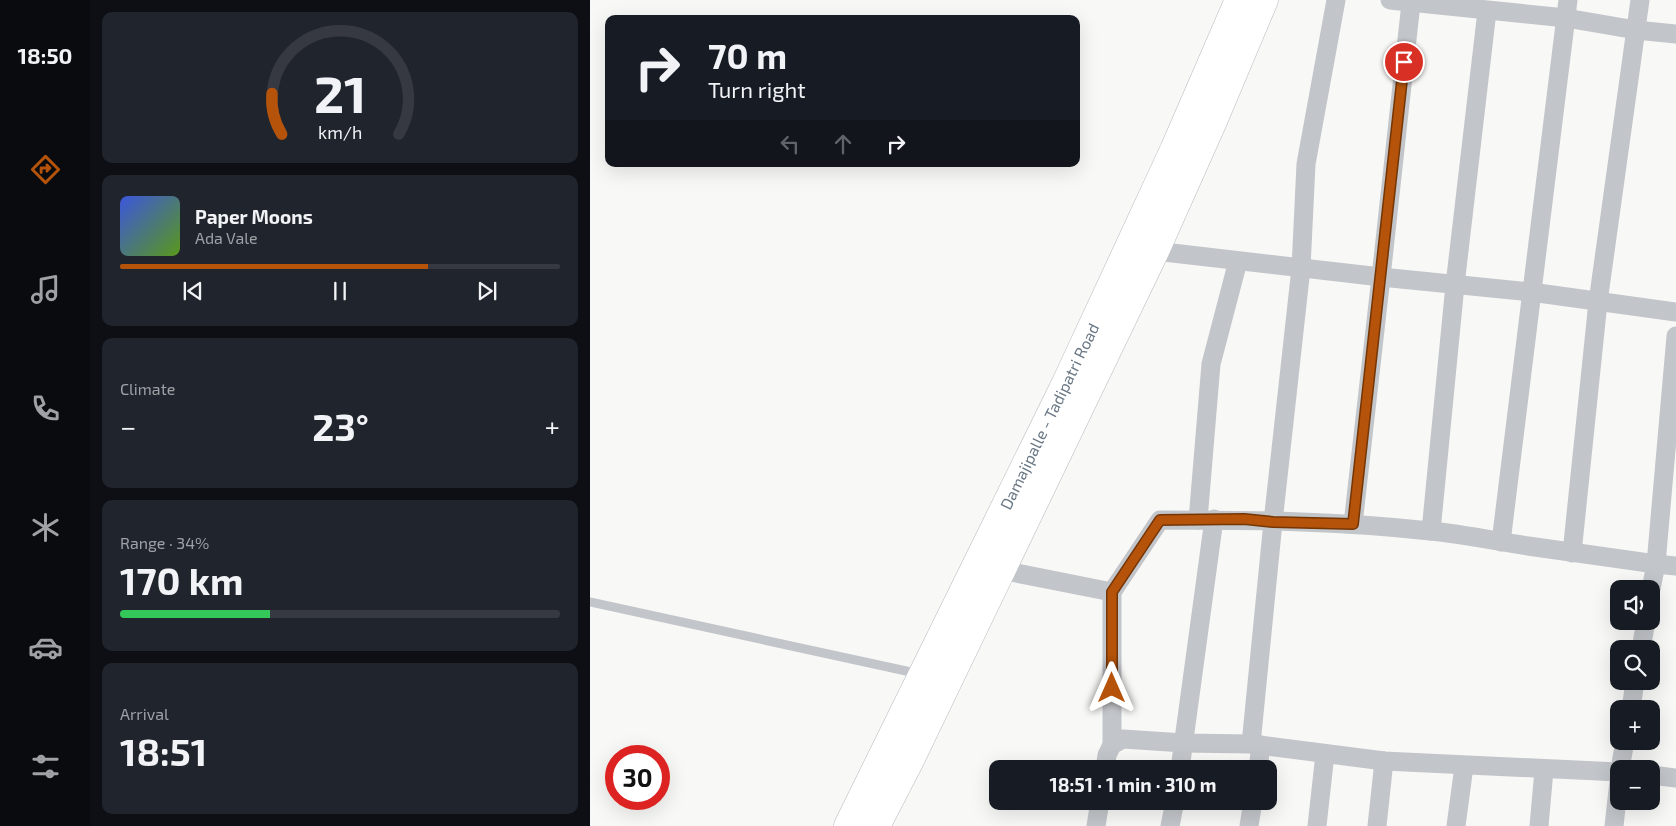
<!DOCTYPE html>
<html lang="en">
<head>
<meta charset="utf-8">
<style>
  body { margin:0; font-family:"Exo 2",sans-serif; background:#20242c; color:#f1f3f6; height:100vh; display:flex; flex-direction:column; font-size:19px; white-space:nowrap }
  * { box-sizing:border-box; margin:0 }
  p { font-size:16px; color:#9ea1a6 }
  .icon { flex:none; width:28px; height:28px; fill:none; stroke:currentColor; stroke-width:2; stroke-linecap:round; stroke-linejoin:round }
  .map { position:relative; flex:1; overflow:hidden }
  .sheet { display:flex; flex-direction:column; gap:12px; padding:12px; background:#0d0f14; width:500px }
  .sheet>* { flex:none }
  .banner { position:absolute; left:15px; top:15px; width:475px; height:152px; border-radius:10px; box-shadow:0 5px 20px #0002; background:#171b24; color:#f1f3f6; overflow:hidden }
  .tools { position:absolute; left:1020px; top:580px; display:grid; gap:10px }
  .tools a { display:grid; place-items:center; width:50px; height:50px; border-radius:10px; background:#171b24; box-shadow:0 5px 20px #0002; font-size:25px }
  .speed { position:absolute; left:15px; top:745px; display:flex; gap:10px; font-size:25px; font-weight:700; text-align:center }
  .speed>* { display:grid; place-content:center; width:65px; height:65px; border-radius:50%; background:#171b24; box-shadow:0 5px 20px #0002; line-height:1 }
  .speed .limit { border:8px solid #d22; background:#fff; color:#111 }
  .pin { position:absolute; display:grid; place-items:center; width:42px; height:42px; color:#fff; margin:-21px; border:2px solid #fff; border-radius:50%; box-shadow:0 1px 5px #0007 }
  .me { position:absolute; width:55px; margin:-28px; rotate:0deg; stroke-linejoin:round; filter:drop-shadow(0 0 4px #0008) }
  .turn { display:flex; align-items:center; gap:18px; height:105px; padding:0 20px; font-size:22px }
  .turn .icon { width:65px; height:65px; stroke-width:2.5 }
  .turn b { display:block; font-size:35px; line-height:42px }
  .lanes { display:flex; align-items:center; height:48px; padding:0 20px; background:#0003; justify-content:center; gap:25px; direction:ltr }
  .lanes .off { opacity:.35 }
  .big { font-size:38px; font-weight:700; line-height:1.1 }
  .sheet .tile { flex:1; display:flex; flex-direction:column; justify-content:center; gap:8px; min-width:0; padding:0 18px; border-radius:10px; background:#20242c }
  .sheet .dial { align-items:center; gap:0 }
  .dial svg { height:130px; overflow:visible; fill:none; stroke:#363941; stroke-width:7; stroke-linecap:round; text-anchor:middle }
  .dial text { fill:#f1f3f6; stroke:none }
  .song { display:flex; align-items:center; gap:15px }
  .cover { width:60px; height:60px; border-radius:8px; background:linear-gradient(135deg,hsl(230 70% 55%),hsl(90 70% 35%)) }
  .played { height:5px; border-radius:2px; background:linear-gradient(90deg,#b45309 70%,#363941 70%) }
  .keys { display:flex; justify-content:space-around; direction:ltr }
  .heat { display:flex; justify-content:space-between; align-items:center; font-size:28px; direction:ltr }
  .charge { height:8px; border-radius:4px; background:linear-gradient(90deg,#34c759 34%,#363941 0) }
  .trip { position:absolute; left:399px; top:760px; width:288px; height:50px; border-radius:10px; background:#171b24; box-shadow:0 5px 20px #0002; font-weight:700; line-height:50px; text-align:center }
  main { display:flex; flex:1; min-height:0 }
  .menu { display:flex; flex-direction:column; width:90px; justify-content:space-around; align-items:center; background:#090b0e; color:#9ea1a6 }
  .menu .icon { width:35px; height:35px }
  .menu .active { color:#b45309 }
  .menu b { font-size:22px; color:#f1f3f6 }
  .map>svg:first-child { display:block }
  .lines { fill:none; stroke-linecap:round; stroke-linejoin:round }
  .primary-casing { stroke:#b5b9bd; stroke-width:29 }
  .service { stroke:#c2c5c9; stroke-width:9 }
  .minor { stroke:#c2c5c9; stroke-width:19 }
  .primary { stroke:#fff; stroke-width:28 }
  .route-casing { stroke:#753606; stroke-width:12 }
  .route { stroke:#b45309; stroke-width:9 }
  .labels { text-anchor:middle; dominant-baseline:central; stroke-width:5; stroke-linejoin:round; paint-order:stroke }
  .street-label { font-size:16px; fill:#697784; stroke:#fff }
</style>
</head>
<body>
<main>
<nav class="menu">
<b>18:50</b>
<svg class="icon active" aria-label="directions" viewBox="0 0 24 24"><path d="M12 3l9 9-9 9-9-9zM9 14v-3h6M13 9l2 2-2 2"/></svg>
<svg class="icon" aria-label="music" viewBox="0 0 24 24"><path d="M9 18V5l10-2v13"/><circle cx="6" cy="18" r="3"/><circle cx="16" cy="16" r="3"/></svg>
<svg class="icon" aria-label="phone" viewBox="0 0 24 24"><path d="M5 4h4l2 5-3 2q2 4 5 5l2-3 5 2v4C11 20 4 13 5 4z"/></svg>
<svg class="icon" aria-label="climate" viewBox="0 0 24 24"><path d="M12 3v18M4 7l16 10M4 17L20 7"/></svg>
<svg class="icon" aria-label="car" viewBox="0 0 24 24"><path d="M5 17H2v-5l4-1 3-4h7l3 4 3 1v5h-3M9 17h6M6 11h13"/><circle cx="7" cy="17" r="2"/><circle cx="17" cy="17" r="2"/></svg>
<svg class="icon" aria-label="filters" viewBox="0 0 24 24"><path d="M4 7h16M4 17h16"/><circle cx="9" cy="7" r="2"/><circle cx="15" cy="17" r="2"/></svg>
</nav>
<section class="sheet">
<div class="tile dial"><svg viewBox="0 0 100 80">
<path d="M14 69A42 42 0 1 1 86 69"/>
<path d="M14 69A42 42 0 0 1 8 44" stroke="#b45309"/>
<text x="50" y="56" font-size="32" font-weight="700">21</text>
<text x="50" y="72" font-size="11">km/h</text>
</svg></div>
<div class="tile">
<div class="song"><i class="cover"></i><div><b>Paper Moons</b><p>Ada Vale</p></div></div>
<div class="played"></div>
<div class="keys"><svg class="icon" aria-label="previous" viewBox="0 0 24 24"><path d="M18 5L8 12l10 7zM5 5v14"/></svg><svg class="icon" aria-label="pause" viewBox="0 0 24 24"><path d="M8 5v14M16 5v14"/></svg><svg class="icon" aria-label="next" viewBox="0 0 24 24"><path d="M6 5l10 7-10 7zM19 5v14"/></svg></div>
</div>
<div class="tile"><p>Climate</p>
<div class="heat"><a>−</a><b class="big">23°</b><a>+</a></div>
</div>
<div class="tile"><p>Range · 34%</p><b class="big">170 km</b><div class="charge"></div></div>
<div class="tile"><p>Arrival</p><b class="big">18:51</b></div>
</section>
<div class="map">
<svg width="1086" height="826" viewBox="0 0 1086 826">
  <rect width="100%" height="100%" fill="#f8f8f6"/>
  <g class="lines">
    <g class="primary-casing">
      <g id="primary">
        <path d="M258,826L476,383L584,150L649,0"/>
        <path d="M286,826L320,760L565,251L623,121L674,0"/>
      </g>
    </g>
    <path class="service" d="M0,602L330,674"/>
    <g class="minor">
      <path d="M800,0L976,18L1046,30L1086,34"/>
      <path d="M565,251L791,277L941,292L1086,312"/>
      <path d="M608,520L621,364L648,261"/>
      <path d="M763,524L791,277L821,3"/>
      <path d="M841,531L865,285L897,11"/>
      <path d="M911,542L978,0"/>
      <path d="M982,553L1008,302L1050,0"/>
      <path d="M411,570L522,592L570,520C660,520 750,521 840,531C873,534 905,541 938,546C980,552 1023,558 1066,564L1086,336"/>
      <path d="M1061,589L1066,564L1086,566"/>
      <path d="M522,592V745"/>
      <path d="M1051,649L1056,621"/>
      <path d="M1041,709L1045,681"/>
      <path d="M661,744L683,522L711,268L716,164L746,0"/>
      <path d="M515,769L517,755L522,745L533,739L594,743L661,744L794,761L1029,772"/>
      <path d="M590,769L624,519"/>
      <path d="M668,769L671,745"/>
      <path d="M1030,769L1035,741"/>
      <path d="M1061,775L1086,778"/>
      <path d="M506,826L510,801"/>
      <path d="M580,826L585,801"/>
      <path d="M659,826L663,801"/>
      <path d="M727,826L735,754"/>
      <path d="M787,826L794,761"/>
      <path d="M866,826L874,766"/>
      <path d="M949,826L954,770"/>
      <path d="M1024,826L1029,781"/>
    </g>
    <use href="#primary" class="primary"/>
  </g>
  <g class="lines">
    <g class="route-casing">
      <path id="route" d="M522,688V592L570,520L654,519L683,522L763,524L814,62"/>
    </g>
    <use href="#route" class="route"/>
  </g>
  <g class="labels">
    <g class="street-label">
      <text transform="translate(459 416) rotate(-64)">Damajipalle - Tadipatri Road</text>
    </g>
  </g>
</svg>
<div class="tools">
<a><svg class="icon" aria-label="sound" viewBox="0 0 24 24"><path d="M4 9h4l5-4v14l-5-4H4zM17 9q2 3 0 6"/></svg></a>
<a><svg class="icon" aria-label="search" viewBox="0 0 24 24"><circle cx="10" cy="10" r="6"/><path d="M15 15l6 6"/></svg></a>
<a>+</a>
<a>−</a>
</div>
<div class="speed"><div class="limit">30</div></div>
<div class="pin" style="left:814px;top:62px;background:#d93025"><svg class="icon" aria-label="arrive" viewBox="0 0 24 24"><path d="M6 21V4h12l-3 4 3 4H6"/></svg></div>
<svg class="me" style="left:522px;top:688px" viewBox="-20 -20 40 40"><path d="M0-17L14 15 0 8-14 15z" fill="#b45309" stroke="#fff" stroke-width="4"/></svg>
<div class="trip">18:51 · 1 min · 310 m</div>
<div class="banner">
<div class="turn"><svg class="icon" aria-label="right" viewBox="0 0 24 24"><path d="M7 20v-9h11M14 6l5 5-5 5"/></svg><div><b>70 m</b>Turn right</div></div>
<div class="lanes"><svg class="icon off" aria-label="left" viewBox="0 0 24 24"><path d="M17 20v-9H6M10 6l-5 5 5 5"/></svg><svg class="icon off" aria-label="ahead" viewBox="0 0 24 24"><path d="M12 20V5M6 11l6-6 6 6"/></svg><svg class="icon" aria-label="right" viewBox="0 0 24 24"><path d="M7 20v-9h11M14 6l5 5-5 5"/></svg></div>
</div>
</div>
</main>
</body>
</html>
